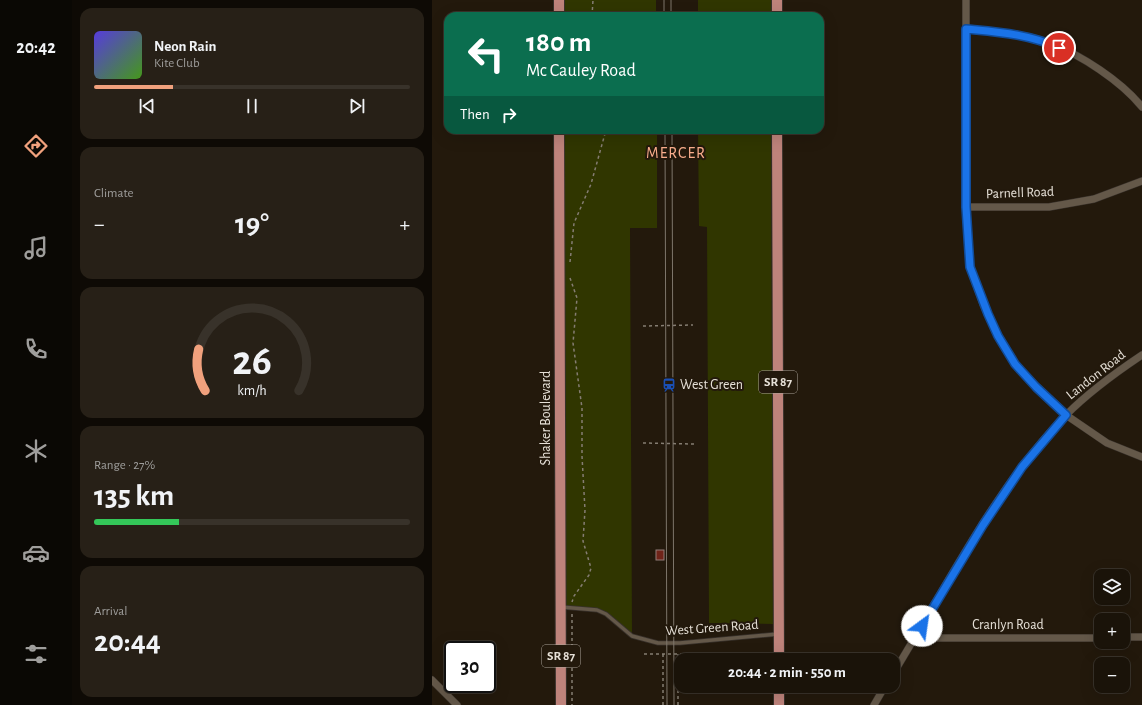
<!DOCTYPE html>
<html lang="en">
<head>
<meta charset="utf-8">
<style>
  body { margin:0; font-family:"Alegreya Sans",sans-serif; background:#272017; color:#f1f3f6; height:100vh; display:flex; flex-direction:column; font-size:15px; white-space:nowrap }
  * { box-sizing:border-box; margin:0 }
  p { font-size:13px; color:#9f9e9c }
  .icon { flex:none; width:22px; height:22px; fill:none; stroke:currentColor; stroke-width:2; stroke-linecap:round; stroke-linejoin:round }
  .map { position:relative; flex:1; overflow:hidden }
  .sheet { display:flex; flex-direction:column; gap:8px; padding:8px; background:#0e0a05; width:360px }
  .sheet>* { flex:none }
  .guide { position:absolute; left:12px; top:12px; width:380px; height:122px; border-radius:12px; box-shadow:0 4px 16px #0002,0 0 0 1px #38322a; background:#0b6e4f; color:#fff; overflow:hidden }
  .fabs { position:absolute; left:662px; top:569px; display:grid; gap:8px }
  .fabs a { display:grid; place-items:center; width:36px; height:36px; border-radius:8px; background:#1a1309; box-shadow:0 4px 16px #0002,0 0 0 1px #38322a; font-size:20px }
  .speed { position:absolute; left:12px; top:641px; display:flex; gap:8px; font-size:20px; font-weight:700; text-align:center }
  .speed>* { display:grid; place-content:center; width:52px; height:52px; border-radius:50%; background:#1a1309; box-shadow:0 4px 16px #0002,0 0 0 1px #38322a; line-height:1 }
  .speed .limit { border:2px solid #111; border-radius:6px; background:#fff; color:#111 }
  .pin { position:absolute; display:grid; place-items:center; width:34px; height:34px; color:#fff; margin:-17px; border:2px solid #fff; border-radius:50%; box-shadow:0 1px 4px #0007 }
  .me { position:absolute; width:44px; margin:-22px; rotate:31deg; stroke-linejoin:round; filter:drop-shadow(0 0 3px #0008) }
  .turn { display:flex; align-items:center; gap:14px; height:84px; padding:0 16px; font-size:18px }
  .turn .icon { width:52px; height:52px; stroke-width:2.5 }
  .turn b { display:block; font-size:28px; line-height:34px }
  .then { display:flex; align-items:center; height:38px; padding:0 16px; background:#0003; gap:8px; font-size:15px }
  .big { font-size:30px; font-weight:700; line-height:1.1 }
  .sheet .widget { flex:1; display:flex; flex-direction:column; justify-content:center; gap:6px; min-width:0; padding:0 14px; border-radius:12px; background:#272017 }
  .sheet .dial { align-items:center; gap:0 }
  .dial svg { height:104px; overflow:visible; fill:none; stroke:#38322a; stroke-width:7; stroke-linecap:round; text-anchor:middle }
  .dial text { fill:#f1f3f6; stroke:none }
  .song { display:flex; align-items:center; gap:12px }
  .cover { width:48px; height:48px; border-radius:6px; background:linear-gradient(135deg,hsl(250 70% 55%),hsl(100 70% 35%)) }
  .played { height:4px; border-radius:2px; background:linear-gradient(90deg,#f1a17d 25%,#38322a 25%) }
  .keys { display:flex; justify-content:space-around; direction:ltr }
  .heat { display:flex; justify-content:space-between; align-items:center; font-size:22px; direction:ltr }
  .charge { height:6px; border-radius:3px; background:linear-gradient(90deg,#34c759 27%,#38322a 0) }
  .trip { position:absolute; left:242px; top:653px; width:226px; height:40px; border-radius:12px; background:#1a1309; box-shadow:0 4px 16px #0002,0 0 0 1px #38322a; font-weight:700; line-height:40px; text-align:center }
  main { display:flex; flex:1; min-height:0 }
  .dock { display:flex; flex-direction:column; width:72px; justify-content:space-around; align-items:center; background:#0a0804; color:#9f9e9c }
  .dock .icon { width:28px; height:28px }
  .dock .selected { color:#f1a17d }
  .dock b { font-size:18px; color:#f1f3f6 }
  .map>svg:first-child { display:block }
  .green { fill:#303600 }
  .building { fill:#702419; stroke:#927c78 }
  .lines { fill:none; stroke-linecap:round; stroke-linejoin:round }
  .service-casing { stroke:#38312b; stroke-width:5 }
  .minor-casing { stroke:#38312b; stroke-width:8 }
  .primary-casing { stroke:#38312b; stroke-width:12 }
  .path { stroke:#857d72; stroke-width:1.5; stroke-dasharray:3 3; stroke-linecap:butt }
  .service { stroke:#645849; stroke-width:3.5 }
  .minor { stroke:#645849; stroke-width:7 }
  .primary { stroke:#be837b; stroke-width:10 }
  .tram { stroke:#7e766b; stroke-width:1 }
  .route-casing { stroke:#114b97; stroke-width:10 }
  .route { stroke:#1a73e8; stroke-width:7 }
  .labels { text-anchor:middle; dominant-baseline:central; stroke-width:4; stroke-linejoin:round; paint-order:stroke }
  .shield { fill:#23190c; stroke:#aca49a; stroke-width:1 }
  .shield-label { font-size:13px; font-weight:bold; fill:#e6e0d7 }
  .street-label { font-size:14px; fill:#e6e0d7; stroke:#23190c }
  .poi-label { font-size:14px; fill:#e6e0d7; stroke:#23190c; text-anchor:start }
  .quarter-label { font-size:16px; letter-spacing:1px; fill:#f9ad8c; stroke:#23190c }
</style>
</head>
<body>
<main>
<nav class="dock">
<b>20:42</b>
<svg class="icon selected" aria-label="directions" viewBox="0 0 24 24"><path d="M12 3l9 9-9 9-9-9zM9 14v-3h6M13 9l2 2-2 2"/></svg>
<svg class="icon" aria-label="music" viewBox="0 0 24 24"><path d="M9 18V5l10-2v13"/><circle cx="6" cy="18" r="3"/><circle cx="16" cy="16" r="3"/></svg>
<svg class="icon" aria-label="phone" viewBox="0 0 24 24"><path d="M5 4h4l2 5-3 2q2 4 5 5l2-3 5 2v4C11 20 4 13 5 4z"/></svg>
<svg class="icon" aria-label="climate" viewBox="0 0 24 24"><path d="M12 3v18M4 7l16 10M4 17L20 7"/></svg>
<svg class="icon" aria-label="car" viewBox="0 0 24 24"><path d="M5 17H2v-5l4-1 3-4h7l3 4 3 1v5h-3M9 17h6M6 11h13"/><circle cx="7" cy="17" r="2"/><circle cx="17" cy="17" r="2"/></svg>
<svg class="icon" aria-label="filters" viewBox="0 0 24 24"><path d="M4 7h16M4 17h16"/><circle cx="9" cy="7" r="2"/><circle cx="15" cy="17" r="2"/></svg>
</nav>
<section class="sheet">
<div class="widget">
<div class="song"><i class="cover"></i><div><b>Neon Rain</b><p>Kite Club</p></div></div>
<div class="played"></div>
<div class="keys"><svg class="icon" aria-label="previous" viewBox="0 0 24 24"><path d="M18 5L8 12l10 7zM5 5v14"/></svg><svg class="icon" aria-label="pause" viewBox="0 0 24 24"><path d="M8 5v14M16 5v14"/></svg><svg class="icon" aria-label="next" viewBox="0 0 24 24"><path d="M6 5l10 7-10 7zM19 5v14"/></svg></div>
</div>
<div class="widget"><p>Climate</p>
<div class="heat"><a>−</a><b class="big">19°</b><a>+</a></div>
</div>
<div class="widget dial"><svg viewBox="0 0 100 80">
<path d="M14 69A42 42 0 1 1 86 69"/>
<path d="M14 69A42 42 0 0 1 9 37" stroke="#f1a17d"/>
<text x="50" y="56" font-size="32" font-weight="700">26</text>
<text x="50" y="72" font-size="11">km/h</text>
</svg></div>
<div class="widget"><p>Range · 27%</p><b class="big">135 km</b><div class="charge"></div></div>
<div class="widget"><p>Arrival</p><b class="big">20:44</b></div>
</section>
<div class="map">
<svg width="710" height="705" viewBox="0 0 710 705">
  <rect width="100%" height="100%" fill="#23190c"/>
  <g class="green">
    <rect x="127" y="0" width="97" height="16"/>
    <rect x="266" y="0" width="73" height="16"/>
    <path d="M127,130H225V228H198L200,636L170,612L129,607Z"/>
    <path d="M266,130H339L341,624L277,623L275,227L267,226Z"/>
  </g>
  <rect class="building" x="224" y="550" width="8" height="10"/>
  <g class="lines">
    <g class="service-casing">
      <path id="service" d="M129,607L165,610L174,614L200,636L226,643H248L346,634"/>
    </g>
    <g class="minor-casing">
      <g id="minor">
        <path d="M534,0V207L538,267L551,304L566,336L583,364L605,387L634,415L675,443L710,457"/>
        <path d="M534,29C561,32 591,33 618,43C649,55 689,81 710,107"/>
        <path d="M534,207H617L662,199L710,181"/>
        <path d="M691,637H710"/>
        <path d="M483,638H669"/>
        <path d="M461,674C515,586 562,489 634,415C657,392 683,373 710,355"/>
        <path d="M0,680L25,705"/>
        <path d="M442,705L453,686"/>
      </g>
    </g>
    <g class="primary-casing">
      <g id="primary">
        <path d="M127,0V16"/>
        <path d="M345,0V16"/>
        <path d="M127,130L129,705"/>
        <path d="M345,130L347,660"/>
        <path d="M347,686V705"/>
      </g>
    </g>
    <g class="path">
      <path d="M160,16L161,0"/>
      <path d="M138,262L142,223L159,184L174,130"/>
      <path d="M138,278L145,298L141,343L150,408V456L153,510L151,541L159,568L157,575L142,596L140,602"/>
      <path d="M211,326L261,325"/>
      <path d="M211,443L262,444"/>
      <path d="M140,614V705"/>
      <path d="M212,654H264"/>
      <path d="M231,654V705"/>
      <path d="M246,654V705"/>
    </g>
    <use href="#service" class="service"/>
    <use href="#minor" class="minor"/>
    <use href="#primary" class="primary"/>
    <g class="tram">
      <path d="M232,0V16"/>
      <path d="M239,0V16"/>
      <path d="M233,130L235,705"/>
      <path d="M240,130L242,705"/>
    </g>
  </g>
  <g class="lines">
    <g class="route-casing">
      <path id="route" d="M490,626L551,525L590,467L634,415L604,387L583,364L566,336L556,314L538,267L534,207V29C565,32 598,34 627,48"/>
    </g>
    <use href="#route" class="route"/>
  </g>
  <defs>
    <g id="station-bare" transform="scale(1.08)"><path d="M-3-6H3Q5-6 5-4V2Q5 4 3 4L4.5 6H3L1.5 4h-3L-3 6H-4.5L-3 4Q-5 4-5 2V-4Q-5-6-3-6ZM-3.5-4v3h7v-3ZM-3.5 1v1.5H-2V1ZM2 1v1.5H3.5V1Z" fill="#1a4fb4" stroke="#23190c" stroke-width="2.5" paint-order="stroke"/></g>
  </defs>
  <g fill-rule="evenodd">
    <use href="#station-bare" x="237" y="385"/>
  </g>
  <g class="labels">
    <g class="shield">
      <rect x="327" y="371" width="38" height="22" rx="3"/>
      <rect x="110" y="645" width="38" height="22" rx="3"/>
    </g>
    <g class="shield-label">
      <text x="346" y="382">SR 87</text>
      <text x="129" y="656">SR 87</text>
    </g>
    <g class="street-label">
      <text transform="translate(588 193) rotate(-2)">Parnell Road</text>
      <text transform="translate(664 375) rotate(-38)">Landon Road</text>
      <text transform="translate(114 418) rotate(-90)">Shaker Boulevard</text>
      <text x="576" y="625">Cranlyn Road</text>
      <text transform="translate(280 628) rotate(-4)">West Green Road</text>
    </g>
    <g class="poi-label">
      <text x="248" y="385">West Green</text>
    </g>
    <g class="quarter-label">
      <text x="244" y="153">MERCER</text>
    </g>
  </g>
</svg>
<div class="fabs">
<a><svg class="icon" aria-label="layers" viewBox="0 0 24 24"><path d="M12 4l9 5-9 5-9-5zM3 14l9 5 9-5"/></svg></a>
<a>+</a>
<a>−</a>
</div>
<div class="speed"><div class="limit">30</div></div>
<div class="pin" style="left:627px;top:48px;background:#d93025"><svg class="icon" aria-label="arrive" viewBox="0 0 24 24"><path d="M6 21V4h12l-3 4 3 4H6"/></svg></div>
<svg class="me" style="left:490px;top:626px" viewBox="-20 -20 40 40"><circle r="19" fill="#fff"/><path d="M0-13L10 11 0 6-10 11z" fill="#1a73e8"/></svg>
<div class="trip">20:44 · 2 min · 550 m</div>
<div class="guide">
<div class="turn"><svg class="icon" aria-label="left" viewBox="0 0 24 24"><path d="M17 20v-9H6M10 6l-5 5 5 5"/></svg><div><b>180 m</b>Mc Cauley Road</div></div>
<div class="then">Then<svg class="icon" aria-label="right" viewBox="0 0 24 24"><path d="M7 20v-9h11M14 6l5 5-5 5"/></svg></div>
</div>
</div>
</main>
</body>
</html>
